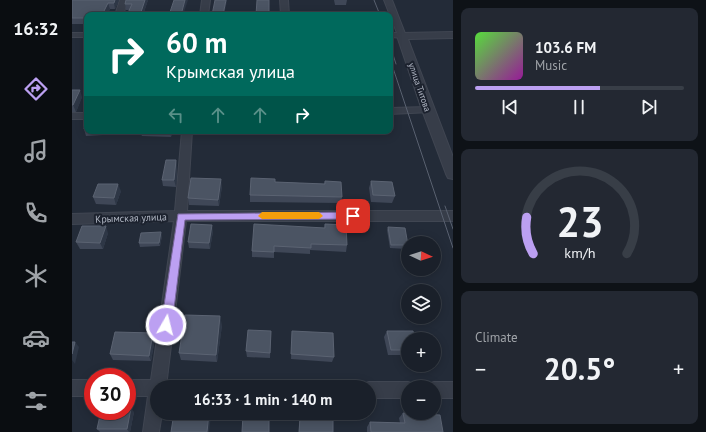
<!DOCTYPE html>
<html lang="en">
<head>
<meta charset="utf-8">
<style>
  body { margin:0; font-family:"PT Sans",sans-serif; background:#232832; color:#f1f3f6; height:100vh; display:flex; flex-direction:column; font-size:15px; white-space:nowrap }
  * { box-sizing:border-box; margin:0 }
  p { font-size:13px; color:#9fa3a8 }
  .icon { flex:none; width:22px; height:22px; fill:none; stroke:currentColor; stroke-width:2; stroke-linecap:round; stroke-linejoin:round }
  .map { position:relative; flex:1; overflow:hidden }
  .panel { display:flex; flex-direction:column; gap:8px; padding:8px; background:#0e1217; width:253px }
  .panel>* { flex:none }
  .banner { position:absolute; left:12px; top:12px; width:309px; height:122px; border-radius:8px; box-shadow:0 2px 10px #0003,0 0 0 1px #383e47; background:#00695c; color:#fff; overflow:hidden }
  .needle { width:26px; rotate:94deg }
  .controls { position:absolute; left:329px; top:236px; display:grid; gap:8px }
  .controls a { display:grid; place-items:center; width:40px; height:40px; border-radius:50%; background:#1a202a; box-shadow:0 2px 10px #0003,0 0 0 1px #383e47; font-size:20px }
  .speed { position:absolute; left:12px; top:368px; display:flex; gap:8px; font-size:20px; font-weight:700; text-align:center }
  .speed>* { display:grid; place-content:center; width:52px; height:52px; border-radius:50%; background:#1a202a; box-shadow:0 2px 10px #0003,0 0 0 1px #383e47; line-height:1 }
  .speed .limit { border:6px solid #d22; background:#fff; color:#111 }
  .pin { position:absolute; display:grid; place-items:center; width:34px; height:34px; color:#fff; margin:-17px; border-radius:8px; box-shadow:0 2px 6px #0006 }
  .me { position:absolute; width:44px; margin:-22px; rotate:8deg; stroke-linejoin:round; filter:drop-shadow(0 0 3px #0008) }
  .turn { display:flex; align-items:center; gap:14px; height:84px; padding:0 16px; font-size:18px }
  .turn .icon { width:52px; height:52px; stroke-width:2.5 }
  .turn b { display:block; font-size:28px; line-height:34px }
  .lanes { display:flex; align-items:center; height:38px; padding:0 16px; background:#0003; justify-content:center; gap:20px; direction:ltr }
  .lanes .off { opacity:.35 }
  .big { font-size:30px; font-weight:800; line-height:1.1 }
  .panel .tile { flex:1; display:flex; flex-direction:column; justify-content:center; gap:6px; min-width:0; padding:0 14px; border-radius:8px; background:#232832 }
  .panel .dial { align-items:center; gap:0 }
  .dial svg { height:104px; overflow:visible; fill:none; stroke:#383e47; stroke-width:7; stroke-linecap:round; text-anchor:middle }
  .dial text { fill:#f1f3f6; stroke:none }
  .song { display:flex; align-items:center; gap:12px }
  .cover { width:48px; height:48px; border-radius:6px; background:linear-gradient(135deg,hsl(110 70% 55%),hsl(300 70% 35%)) }
  .played { height:4px; border-radius:2px; background:linear-gradient(90deg,#bca0f2 60%,#383e47 60%) }
  .keys { display:flex; justify-content:space-around; direction:ltr }
  .heat { display:flex; justify-content:space-between; align-items:center; font-size:22px; direction:ltr }
  .trip { position:absolute; left:78px; top:380px; width:226px; height:40px; border-radius:20px; background:#1a202a; box-shadow:0 2px 10px #0003,0 0 0 1px #383e47; font-weight:800; line-height:40px; text-align:center }
  main { display:flex; flex:1; min-height:0 }
  .dock { display:flex; flex-direction:column; width:72px; justify-content:space-around; align-items:center; background:#0a0d11; color:#9fa3a8 }
  .dock .icon { width:28px; height:28px }
  .dock .on { color:#bca0f2 }
  .dock b { font-size:18px; color:#f1f3f6 }
  .map>svg:first-child { display:block }
  .lines { fill:none; stroke-linecap:round; stroke-linejoin:round }
  .minor-casing { stroke:#404652; stroke-width:2 }
  .tertiary-casing { stroke:#404652; stroke-width:2 }
  .minor { fill:#373d49; fill-rule:evenodd }
  .tertiary { fill:#373d49; fill-rule:evenodd }
  .tram { stroke:#596170; stroke-width:1 }
  .wall { fill:#3f4757 }
  .shaded-wall { fill:#2e3746 }
  .building { fill:#4b5463; stroke:#5b6372 }
  .route { fill:#bca0f2; stroke:#7a689d }
  .slow { fill:#f59e0b }
  .labels { text-anchor:middle; dominant-baseline:central; stroke-width:4; stroke-linejoin:round; paint-order:stroke }
  .far-street-label { font-size:9px; fill:#b2b8c5; stroke:#1c222e }
  .street-label { font-size:10px; fill:#b2b8c5; stroke:#1c222e }
</style>
</head>
<body>
<main>
<nav class="dock">
<b>16:32</b>
<svg class="icon on" aria-label="directions" viewBox="0 0 24 24"><path d="M12 3l9 9-9 9-9-9zM9 14v-3h6M13 9l2 2-2 2"/></svg>
<svg class="icon" aria-label="music" viewBox="0 0 24 24"><path d="M9 18V5l10-2v13"/><circle cx="6" cy="18" r="3"/><circle cx="16" cy="16" r="3"/></svg>
<svg class="icon" aria-label="phone" viewBox="0 0 24 24"><path d="M5 4h4l2 5-3 2q2 4 5 5l2-3 5 2v4C11 20 4 13 5 4z"/></svg>
<svg class="icon" aria-label="climate" viewBox="0 0 24 24"><path d="M12 3v18M4 7l16 10M4 17L20 7"/></svg>
<svg class="icon" aria-label="car" viewBox="0 0 24 24"><path d="M5 17H2v-5l4-1 3-4h7l3 4 3 1v5h-3M9 17h6M6 11h13"/><circle cx="7" cy="17" r="2"/><circle cx="17" cy="17" r="2"/></svg>
<svg class="icon" aria-label="filters" viewBox="0 0 24 24"><path d="M4 7h16M4 17h16"/><circle cx="9" cy="7" r="2"/><circle cx="15" cy="17" r="2"/></svg>
</nav>
<div class="map">
<svg width="381" height="432" viewBox="0 0 381 432">
  <rect width="100%" height="100%" fill="#232b38"/>
  <g class="lines">
    <g class="minor-casing">
      <g id="minor">
        <path d="M48,0H56L51,15H43Z"/>
        <path d="M130,0H138L136,15H128Z"/>
        <path d="M208,0H216L217,15H209Z"/>
        <path d="M312,0H320L334,36L333,38L318,37V33H325Z"/>
        <rect x="0" y="33" width="15" height="4"/>
        <path d="M356,107L361,110L359,112L318,114V108Z"/>
        <rect x="0" y="113" width="15" height="6"/>
        <path d="M110,131H120L115,211H381V221H114L94,387H85V413H90L87,432H71L76,396H55V380H79L102,221L0,224V214L103,211Z"/>
        <rect x="0" y="380" width="21" height="16"/>
        <path d="M297,382H336L342,384L343,387H336V398H297V387H290L291,384Z"/>
        <path d="M362,382H381V398H362V387H355L356,384Z"/>
      </g>
    </g>
    <g class="tertiary-casing">
      <path id="tertiary" d="M381,32V38L336,39L381,157V179L376,178L374,174L350,110L325,36L330,33Z"/>
    </g>
    <use href="#minor" class="minor"/>
    <use href="#tertiary" class="tertiary"/>
    <g class="tram">
      <path d="M302,0L308,15"/>
      <path d="M318,45L324,64"/>
      <path d="M318,59L381,248"/>
      <path d="M373,206L381,229"/>
    </g>
  </g>
  <g class="wall">
    <path d="M0,0H47L43,9H38L35,15H15V24H0Z"/>
    <path d="M54,0H76L71,15L58,10H54L53,4Z"/>
    <path d="M262,0H275L274,5H263Z"/>
    <path d="M0,90L10,97L4,112H0Z"/>
    <path d="M15,118V131H32L31,135L14,136L12,129Z"/>
    <path d="M50,131H101L99,137L70,136L69,134L51,133Z"/>
    <path d="M129,131H155V133L129,132Z"/>
    <path d="M178,131H262V134L239,133V134L178,132Z"/>
    <path d="M104,160L105,167L104,187L91,186L90,180Z"/>
    <path d="M253,181L270,197L269,203L178,202V195L203,182L252,184Z"/>
    <path d="M299,181L323,196L320,203L299,202L297,188Z"/>
    <path d="M150,186L147,206L117,205L116,198Z"/>
    <path d="M49,191L44,205L24,204L21,197Z"/>
    <path d="M253,224L275,245L274,252L238,250V254L202,252V258L180,257V251L252,228Z"/>
    <path d="M316,227L336,244L335,249L318,248L315,230Z"/>
    <path d="M141,231L138,249L117,248L116,242Z"/>
    <path d="M36,233L31,249H8L4,242Z"/>
    <path d="M90,236L88,246L68,247L67,243Z"/>
    <path d="M150,325L145,362L109,360L107,353Z"/>
    <path d="M199,331L198,358L175,357L174,351Z"/>
    <path d="M220,331L262,357L260,362L219,359Z"/>
    <path d="M315,331L336,339V355H316L312,337Z"/>
    <path d="M83,338L79,361L41,360L38,354Z"/>
    <path d="M62,412L58,432H28L25,429Z"/>
    <path d="M331,413L371,432H295V427L298,422L328,423L327,418Z"/>
    <path d="M228,418L261,432H227V422Z"/>
  </g>
  <g class="shaded-wall">
    <path d="M43,0H47L43,9L42,3Z"/>
    <path d="M73,0H76L71,15H68Z"/>
    <path d="M113,0H116L111,15H109Z"/>
    <path d="M154,0H155V1L152,15H151Z"/>
    <path d="M36,3L38,9L35,15H30Z"/>
    <path d="M8,90L10,97L4,112L1,105Z"/>
    <path d="M29,131H32L31,135Z"/>
    <path d="M98,131H101L99,137Z"/>
    <path d="M104,160L105,167L104,187L102,180Z"/>
    <path d="M149,179L150,186L147,206L146,200Z"/>
    <path d="M46,184L49,191L44,205L42,198Z"/>
    <path d="M140,225L141,231L138,249L137,243Z"/>
    <path d="M34,226L36,233L31,249L28,243Z"/>
    <path d="M89,232L90,236L88,246L87,243Z"/>
    <path d="M148,316L150,325L145,362L144,355Z"/>
    <path d="M81,333L83,338L79,361L77,356Z"/>
    <path d="M3,342L7,347L3,364L0,360V354Z"/>
    <path d="M59,408L62,412L58,432H57L55,429Z"/>
    <path d="M137,413H138L139,416L137,432H135Z"/>
  </g>
  <g class="building">
    <path d="M0,0H43L42,3H36L30,15H15V18H0Z"/>
    <path d="M54,0H73L68,15H55L60,4H53Z"/>
    <path d="M102,0H113L109,15H97Z"/>
    <path d="M143,0H154L151,15H140Z"/>
    <path d="M185,0H197V15H184Z"/>
    <path d="M0,90H8L1,105H0Z"/>
    <path d="M15,118V129H12Z"/>
    <path d="M94,160H104L102,180H90Z"/>
    <path d="M119,178L149,179L146,200L116,198Z"/>
    <path d="M179,178L203,179V182L253,184V181L269,182L270,197L178,195Z"/>
    <path d="M299,181L320,182L323,196L301,195Z"/>
    <path d="M26,184H46L42,198L21,197Z"/>
    <path d="M119,224L140,225L137,243L116,242Z"/>
    <path d="M182,224L253,228V224L274,225L275,245L239,244V248L202,246V252L180,251Z"/>
    <path d="M10,226H34L28,243L4,242Z"/>
    <path d="M316,227L333,228L336,245H319Z"/>
    <path d="M89,232L87,243H67L69,233Z"/>
    <path d="M113,315L148,316L144,355L107,353Z"/>
    <path d="M176,330L199,331L198,353L174,351Z"/>
    <path d="M220,331L261,333L262,357L219,354Z"/>
    <path d="M315,331H341L343,339H336V350H319Z"/>
    <path d="M43,332L81,333L77,356L38,354Z"/>
    <path d="M0,342H3L0,354Z"/>
    <path d="M55,408H59L55,429H25L29,411H55Z"/>
    <path d="M102,413H137L135,432H99Z"/>
    <path d="M331,413L368,415L371,432H299L298,422L333,423Z"/>
    <path d="M171,415L197,416V432H170Z"/>
    <path d="M228,418L261,420V432H227Z"/>
  </g>
  <path class="route" d="M281,212L286,216L281,219L113,220L100,325L98,328L94,330L90,328L89,325L106,214Z"/>
  <path class="slow" d="M190,212H247L251,216L247,219H190L186,216Z"/>
  <g class="labels">
    <g class="far-street-label">
      <text transform="translate(348 87) rotate(71)">улица Титова</text>
    </g>
    <g class="street-label">
      <text transform="translate(59 218) rotate(-2)">Крымская улица</text>
    </g>
  </g>
</svg>
<div class="controls">
<a><svg class="needle" viewBox="-14 -14 28 28"><path d="M0-13l5 13h-10z" fill="#e53935"/><path d="M0 13l5-13h-10z" fill="#9fa3a8"/></svg></a>
<a><svg class="icon" aria-label="layers" viewBox="0 0 24 24"><path d="M12 4l9 5-9 5-9-5zM3 14l9 5 9-5"/></svg></a>
<a>+</a>
<a>−</a>
</div>
<div class="speed"><div class="limit">30</div></div>
<div class="pin" style="left:281px;top:216px;background:#d93025"><svg class="icon" aria-label="arrive" viewBox="0 0 24 24"><path d="M6 21V4h12l-3 4 3 4H6"/></svg></div>
<svg class="me" style="left:94px;top:325px" viewBox="-20 -20 40 40"><circle r="17" fill="#bca0f2" stroke="#fff" stroke-width="3"/><path d="M0-11L8 9 0 5-8 9z" fill="#fff"/></svg>
<div class="trip">16:33 · 1 min · 140 m</div>
<div class="banner">
<div class="turn"><svg class="icon" aria-label="right" viewBox="0 0 24 24"><path d="M7 20v-9h11M14 6l5 5-5 5"/></svg><div><b>60 m</b>Крымская улица</div></div>
<div class="lanes"><svg class="icon off" aria-label="left" viewBox="0 0 24 24"><path d="M17 20v-9H6M10 6l-5 5 5 5"/></svg><svg class="icon off" aria-label="ahead" viewBox="0 0 24 24"><path d="M12 20V5M6 11l6-6 6 6"/></svg><svg class="icon off" aria-label="ahead" viewBox="0 0 24 24"><path d="M12 20V5M6 11l6-6 6 6"/></svg><svg class="icon" aria-label="right" viewBox="0 0 24 24"><path d="M7 20v-9h11M14 6l5 5-5 5"/></svg></div>
</div>
</div>
<section class="panel">
<div class="tile">
<div class="song"><i class="cover"></i><div><b>103.6 FM</b><p>Music</p></div></div>
<div class="played"></div>
<div class="keys"><svg class="icon" aria-label="previous" viewBox="0 0 24 24"><path d="M18 5L8 12l10 7zM5 5v14"/></svg><svg class="icon" aria-label="pause" viewBox="0 0 24 24"><path d="M8 5v14M16 5v14"/></svg><svg class="icon" aria-label="next" viewBox="0 0 24 24"><path d="M6 5l10 7-10 7zM19 5v14"/></svg></div>
</div>
<div class="tile dial"><svg viewBox="0 0 100 80">
<path d="M14 69A42 42 0 1 1 86 69"/>
<path d="M14 69A42 42 0 0 1 9 41" stroke="#bca0f2"/>
<text x="50" y="56" font-size="32" font-weight="700">23</text>
<text x="50" y="72" font-size="11">km/h</text>
</svg></div>
<div class="tile"><p>Climate</p>
<div class="heat"><a>−</a><b class="big">20.5°</b><a>+</a></div>
</div>
</section>
</main>
</body>
</html>
